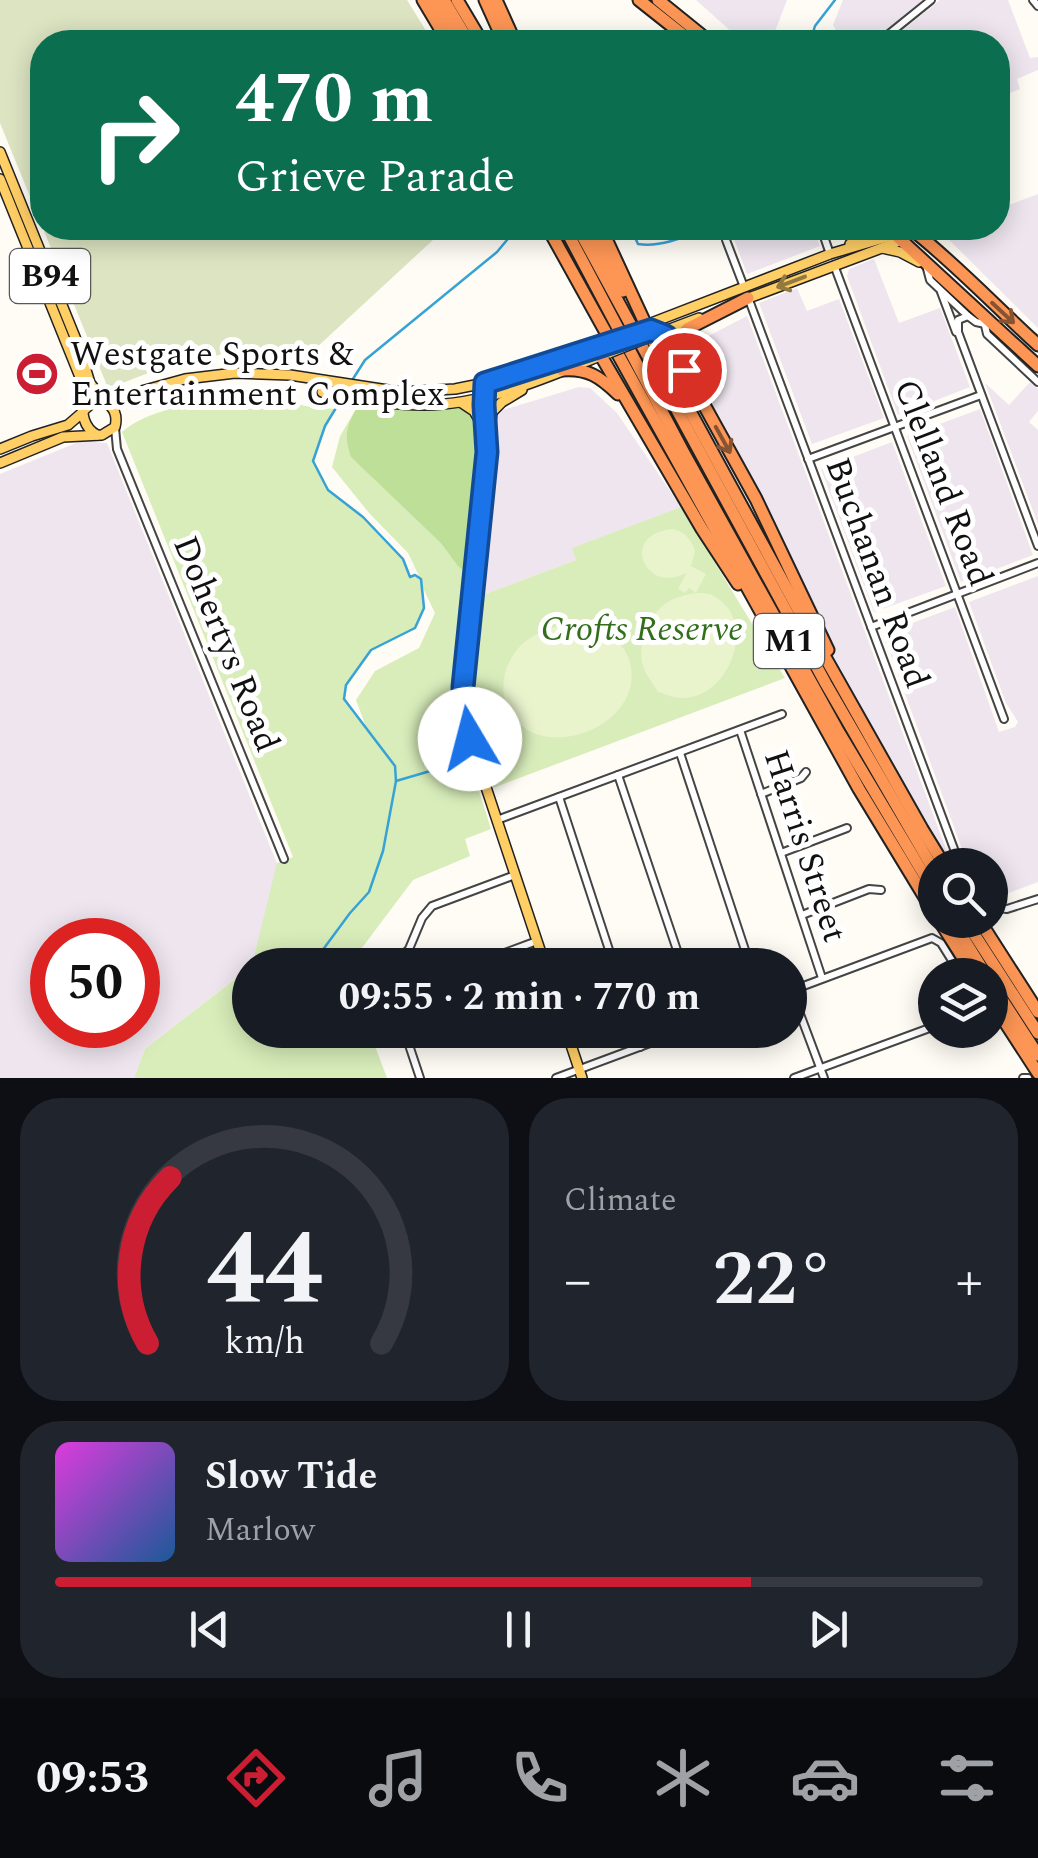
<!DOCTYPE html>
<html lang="en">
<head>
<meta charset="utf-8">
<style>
  body { margin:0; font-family:Spectral,serif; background:#20242c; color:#f1f3f6; height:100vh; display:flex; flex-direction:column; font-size:38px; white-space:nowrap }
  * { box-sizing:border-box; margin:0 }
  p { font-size:32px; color:#9ea1a6 }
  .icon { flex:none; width:55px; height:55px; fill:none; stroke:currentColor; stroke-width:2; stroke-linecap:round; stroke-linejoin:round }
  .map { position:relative; height:1078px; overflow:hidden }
  .drawer { display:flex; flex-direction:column; gap:20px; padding:20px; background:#0d0f14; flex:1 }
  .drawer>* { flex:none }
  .hud { position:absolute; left:30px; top:30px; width:980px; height:210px; border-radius:40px; box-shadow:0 5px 25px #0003; background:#0b6e4f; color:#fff; overflow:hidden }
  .fabs { position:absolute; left:918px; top:848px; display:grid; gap:20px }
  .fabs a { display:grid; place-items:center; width:90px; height:90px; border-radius:50%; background:#171b24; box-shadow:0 5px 25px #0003; font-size:50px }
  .speed { position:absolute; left:30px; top:918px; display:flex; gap:20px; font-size:50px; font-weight:700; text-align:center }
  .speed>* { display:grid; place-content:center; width:130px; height:130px; border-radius:50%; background:#171b24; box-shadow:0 5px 25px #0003; line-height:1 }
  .speed .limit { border:15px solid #d22; background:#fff; color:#111 }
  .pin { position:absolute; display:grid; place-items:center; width:85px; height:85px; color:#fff; margin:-42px; border:5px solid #fff; border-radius:50%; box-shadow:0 2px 10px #0007 }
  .me { position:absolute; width:110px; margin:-55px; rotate:352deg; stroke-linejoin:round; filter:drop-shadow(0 0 8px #0008) }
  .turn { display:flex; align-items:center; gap:35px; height:210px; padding:0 40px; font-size:45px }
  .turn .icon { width:130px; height:130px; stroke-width:2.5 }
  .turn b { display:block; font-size:70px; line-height:85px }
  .big { font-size:75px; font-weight:700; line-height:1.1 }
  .drawer .card { flex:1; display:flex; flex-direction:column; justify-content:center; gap:15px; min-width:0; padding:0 35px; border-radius:40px; background:#20242c }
  .drawer .dial { align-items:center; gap:0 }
  .dial svg { height:260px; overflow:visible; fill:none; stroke:#363941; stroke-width:7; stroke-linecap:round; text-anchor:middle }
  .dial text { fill:#f1f3f6; stroke:none }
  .song { display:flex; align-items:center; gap:30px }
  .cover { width:120px; height:120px; border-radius:15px; background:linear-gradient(135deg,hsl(300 70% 55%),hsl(210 70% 35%)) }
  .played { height:10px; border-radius:5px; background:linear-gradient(90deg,#cc1e33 75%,#363941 75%) }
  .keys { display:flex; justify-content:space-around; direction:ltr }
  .heat { display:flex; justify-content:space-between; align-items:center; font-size:55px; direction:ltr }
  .drawer .tiles { flex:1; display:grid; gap:20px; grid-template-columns:1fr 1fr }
  .card:last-child { grid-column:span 2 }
  .trip { position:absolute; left:232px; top:948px; width:575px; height:100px; border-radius:50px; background:#171b24; box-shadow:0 5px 25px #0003; font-weight:700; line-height:100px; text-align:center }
  .menu { display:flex; height:160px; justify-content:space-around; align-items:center; background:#090b0e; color:#9ea1a6 }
  .menu .icon { width:70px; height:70px }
  .menu .on { color:#cc1e33 }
  .menu b { font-size:45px; color:#f1f3f6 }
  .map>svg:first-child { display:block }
  .industrial { fill:#eee5ef; fill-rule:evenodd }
  .green { fill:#d8edba; fill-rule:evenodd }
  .forest { fill:#bddf98 }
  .cemetery { fill:#dce4c2 }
  .pitch { fill:#e9f4cd }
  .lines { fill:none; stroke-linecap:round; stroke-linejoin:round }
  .stream { stroke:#37a2d6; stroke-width:2.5 }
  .minor-casing { stroke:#444; stroke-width:10 }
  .major-casing { stroke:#222; stroke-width:12 }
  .highway-casing { stroke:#222; stroke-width:15 }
  .minor { stroke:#fff; stroke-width:6 }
  .major { stroke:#ffce65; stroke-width:9 }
  .highway { stroke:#fd9655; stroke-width:11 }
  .major-bridge-casing { stroke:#222; stroke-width:12; stroke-linecap:butt }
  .major-bridge { stroke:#ffce65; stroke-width:9 }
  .oneway { stroke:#94793f }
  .oneway2 { stroke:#875433 }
  .route-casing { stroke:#114b97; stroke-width:25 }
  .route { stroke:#1a73e8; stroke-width:18 }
  .labels { text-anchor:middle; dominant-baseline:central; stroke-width:10; stroke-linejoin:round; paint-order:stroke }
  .shield { fill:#fff; stroke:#585858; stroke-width:2.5 }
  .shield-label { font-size:32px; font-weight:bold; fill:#111 }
  .poi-label { font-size:35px; fill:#111; stroke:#fff; text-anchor:start }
  .street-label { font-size:35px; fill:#111; stroke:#fff }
  .park-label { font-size:35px; font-style:italic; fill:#326f1b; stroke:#fff }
</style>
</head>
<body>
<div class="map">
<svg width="1038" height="1078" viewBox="0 0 1038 1078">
  <rect width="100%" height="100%" fill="#fffcf5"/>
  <g class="industrial">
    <path d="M696,0H787L771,42H743Z"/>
    <path d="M843,0H924L874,42H843L833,25Z"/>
    <path d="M940,0H1008L1030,58L1038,57V70L1017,79L1020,89L998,98V42H888Z"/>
    <path d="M1038,194V328L940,231L948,228H998V209Z"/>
    <path d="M730,228H813L820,246L747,274Z"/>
    <path d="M874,259L899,323L940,308L970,387L898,415L847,276L849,269Z"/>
    <path d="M797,288L807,311L839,299L884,418L812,444L759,303Z"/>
    <path d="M747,316L952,865H948L909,798L817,627L749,491L688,358L687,351L697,342Z"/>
    <path d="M1030,382L1038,389V411L1029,422L1038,430V524L985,383L1009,405Z"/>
    <path d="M579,387L590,388L617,413L681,507L573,548L576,560L477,597L496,412Z"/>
    <path d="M980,409L1033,555L961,582L907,436Z"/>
    <path d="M81,441L107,443L278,866L252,965L145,1049L134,1078H0V474ZM52,940H138V1025H52Z"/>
    <path d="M892,442L946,586L874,612L821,469Z"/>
    <path d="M1038,576V882L995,898L990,895V865H968L883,634L955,607L999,732L1015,727L1018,722L1006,703L969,602Z"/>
  </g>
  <g class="green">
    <path d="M265,395L305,406L335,409L325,426L314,461L328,490L363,517L403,559L410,577L419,576L408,553L369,513L332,467L340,436L359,404C386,407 414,412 441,410C449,410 458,407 465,410C480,418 480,441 482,455L457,693C461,740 477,784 491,829L465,839L470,856L413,880L349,965H252L277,863L293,857L122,432C152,405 225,397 265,395ZM422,586L435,613L419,648L375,671L356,700L366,727L353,713L344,699L346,685L371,650L415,628L424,608Z"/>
    <path d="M681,507L785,678L493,788L466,701L477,597L576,560L572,548Z"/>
    <path d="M250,967V1030H369L387,1078H134L145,1049Z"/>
  </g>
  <path class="forest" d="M359,404C383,407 406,410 430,410C439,411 452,406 461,408C497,416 472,546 468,574L458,566L441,543L351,457C343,433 347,425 359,404Z"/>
  <path class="cemetery" d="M0,0H407L433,42H42V228H446L303,360C269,355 234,351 200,358C167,364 135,378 103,391L106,383L0,123Z"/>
  <g class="pitch">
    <path d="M673,529C685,532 691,539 695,551L691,566L706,574L696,593C702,593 707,593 712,595C760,618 730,700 681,698C674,698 665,694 658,692C654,685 648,678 645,671C635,649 646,618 665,604C675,597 685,595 696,593L689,588L685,593L678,589L687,572C647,597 617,534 673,529Z"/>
    <path d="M568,624C576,624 584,624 591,626C601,628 610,634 617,641C625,649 629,656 631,667C638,711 589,741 550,737C536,735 527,732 517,721C494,698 502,660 526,641C539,631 553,627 568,624Z"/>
  </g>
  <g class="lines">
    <g class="stream">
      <path d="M810,42L815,26L835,0"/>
      <path d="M634,228L633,233L638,244C658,247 684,239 700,228"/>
      <path d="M351,382L365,360L497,252L517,228"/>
      <path d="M396,781L461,762"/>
      <path d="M319,955L350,913L369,892L383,851L396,781L395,766L344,699L346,685L371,650L415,628L424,608L421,579L415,575L410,577L403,559L363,517L328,490L313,461L325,426L342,398"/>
    </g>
    <g class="minor-casing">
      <g id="minor">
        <path d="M1033,0L1038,6"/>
        <path d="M879,42L931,0"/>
        <path d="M821,228L830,254"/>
        <path d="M726,240L744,287"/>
        <path d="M834,265L1004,719"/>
        <path d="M926,265L930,280L968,316L976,322L990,325"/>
        <path d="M941,292L956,332"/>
        <path d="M749,300L960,865"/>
        <path d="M968,316L958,320V332L1038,546"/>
        <path d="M984,321L987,334L1038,382"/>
        <path d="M115,428L117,449L284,859"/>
        <path d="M808,459L981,395"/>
        <path d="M871,627L1038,563"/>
        <path d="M740,730L822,978"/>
        <path d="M680,753L750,965"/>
        <path d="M618,775L682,965"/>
        <path d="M761,794L801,778L806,772"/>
        <path d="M559,797L614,965"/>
        <path d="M497,820L782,714"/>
        <path d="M781,853L847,828"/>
        <path d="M990,907L1007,909L1038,899"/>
        <path d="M802,915L869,889L881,890"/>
        <path d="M393,965L409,949L422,918L432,906L515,875"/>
        <path d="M472,965L537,941"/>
        <path d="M791,990L824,1078"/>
        <path d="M790,991L932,938L941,943L961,975"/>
        <path d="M404,1030L420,1078"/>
        <path d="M635,1030L640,1047"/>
        <path d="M472,1039L497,1030"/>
        <path d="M556,1078L685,1030"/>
        <path d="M794,1078L935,1026"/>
        <path d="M1023,1078H1028"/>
      </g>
    </g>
    <g class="major-casing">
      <g id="major">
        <path d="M0,152L79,347L90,383L104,401"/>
        <path d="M0,179L80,377C85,398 76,424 97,435"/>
        <path d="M850,244L866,235L872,228"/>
        <path d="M882,248L900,252L919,262"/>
        <path d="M746,299L895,243L914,231"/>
        <path d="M646,325L830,254L897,234"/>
        <path d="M649,330L662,332L699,318"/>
        <path d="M485,383L492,412L464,667V707L470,739L545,965"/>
        <path d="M322,392C356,398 389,405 424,405C486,405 548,377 605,354"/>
        <path d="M484,395L486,435"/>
        <path d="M105,401L185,379L235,373L290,375L401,392L455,389L485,383L602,345L600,348"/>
        <path d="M462,403L474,411L484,428"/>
        <path d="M492,412L502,402L522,390"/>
        <path d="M0,449L32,436L68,425L83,412"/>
        <path d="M0,463L63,437L102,435L115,427C118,415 114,408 105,401L92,403L84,410"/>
        <path d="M566,1030L582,1078"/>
      </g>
    </g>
    <g class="highway-casing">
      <g id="highway">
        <path d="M423,0L448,42"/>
        <path d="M434,0L458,42"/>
        <path d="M444,0L469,42"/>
        <path d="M457,0L482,42"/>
        <path d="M485,0L504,42"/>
        <path d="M496,0L515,42"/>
        <path d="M639,0L692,42"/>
        <path d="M658,0L710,42"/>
        <path d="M548,228L859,789L935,914"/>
        <path d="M565,228L684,453L837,729L935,893"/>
        <path d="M578,228L826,684L935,872"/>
        <path d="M590,228L623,291"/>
        <path d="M601,228L662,360L799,611L922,829L944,865"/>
        <path d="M888,228L1038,366"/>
        <path d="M910,228C955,263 995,306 1038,345"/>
        <path d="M662,332L667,338L756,499L828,650"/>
        <path d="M676,352L679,339L687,329L748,298"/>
        <path d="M601,356L702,529L738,584"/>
        <path d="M562,370C588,368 600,377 618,394"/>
        <path d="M939,920L974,975"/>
        <path d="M952,920L986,975"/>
        <path d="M965,920L1038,1033"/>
        <path d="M979,920L1038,1012"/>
        <path d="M990,981L1038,1055"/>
        <path d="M990,999L1038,1073"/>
      </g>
    </g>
    <use href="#minor" class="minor"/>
    <use href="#major" class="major"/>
    <use href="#highway" class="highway"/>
    <g class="major-bridge-casing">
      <g id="major-bridge">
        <path d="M602,345L610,344L649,330"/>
        <path d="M609,353L662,332"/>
      </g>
    </g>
    <use href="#major-bridge" class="major-bridge"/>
  </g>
  <defs><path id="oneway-shaft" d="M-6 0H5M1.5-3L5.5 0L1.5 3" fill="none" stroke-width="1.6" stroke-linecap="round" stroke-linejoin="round" transform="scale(2.5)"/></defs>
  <use class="oneway" href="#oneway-shaft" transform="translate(791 282) rotate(159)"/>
  <g class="oneway2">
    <use href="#oneway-shaft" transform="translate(1003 313) rotate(43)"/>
    <use href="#oneway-shaft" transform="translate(723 440) rotate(61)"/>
  </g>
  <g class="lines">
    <g class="route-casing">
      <path id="route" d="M470,739L464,707L463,687L487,452L484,405L485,383L651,330L666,336L684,370"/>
    </g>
    <use href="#route" class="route"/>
  </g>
  <defs>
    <g id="stadium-disc" transform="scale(2.25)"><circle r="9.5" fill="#cc1e33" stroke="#fff"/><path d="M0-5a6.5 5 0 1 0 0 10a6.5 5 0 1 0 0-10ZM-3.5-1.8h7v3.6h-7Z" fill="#fff"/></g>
  </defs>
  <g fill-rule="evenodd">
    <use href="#stadium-disc" x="37" y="374"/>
  </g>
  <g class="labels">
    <g class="shield">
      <rect x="10" y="249" width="80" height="54" rx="8"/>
      <rect x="754" y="614" width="70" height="54" rx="8"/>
    </g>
    <g class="shield-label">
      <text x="50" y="276">B94</text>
      <text x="789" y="641">M1</text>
    </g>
    <g class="poi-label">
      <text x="70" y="354">Westgate Sports &amp;<tspan x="70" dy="40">Entertainment Complex</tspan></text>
    </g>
    <g class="street-label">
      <text transform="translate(943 483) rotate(69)">Clelland Road</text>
      <text transform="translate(877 573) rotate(70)">Buchanan Road</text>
      <text transform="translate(226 644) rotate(68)">Dohertys Road</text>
      <text transform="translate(805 846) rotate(72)">Harris Street</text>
    </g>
    <g class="park-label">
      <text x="642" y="629">Crofts Reserve</text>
    </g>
  </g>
</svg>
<div class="fabs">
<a><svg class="icon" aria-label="search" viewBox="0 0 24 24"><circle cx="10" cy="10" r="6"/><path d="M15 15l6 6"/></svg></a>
<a><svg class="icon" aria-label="layers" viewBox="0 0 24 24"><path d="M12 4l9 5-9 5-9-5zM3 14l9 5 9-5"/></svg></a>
</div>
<div class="speed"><div class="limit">50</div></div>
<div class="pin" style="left:684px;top:370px;background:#d93025"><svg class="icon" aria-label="arrive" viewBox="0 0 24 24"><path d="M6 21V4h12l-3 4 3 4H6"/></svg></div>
<svg class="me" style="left:470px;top:739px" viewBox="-20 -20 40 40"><circle r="19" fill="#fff"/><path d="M0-13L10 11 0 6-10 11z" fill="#1a73e8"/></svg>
<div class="trip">09:55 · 2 min · 770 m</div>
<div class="hud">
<div class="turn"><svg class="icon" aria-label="right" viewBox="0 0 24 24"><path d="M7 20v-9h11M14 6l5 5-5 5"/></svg><div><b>470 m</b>Grieve Parade</div></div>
</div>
</div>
<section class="drawer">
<div class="tiles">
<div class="card dial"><svg viewBox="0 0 100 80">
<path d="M14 69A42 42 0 1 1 86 69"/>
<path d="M14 69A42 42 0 0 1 21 18" stroke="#cc1e33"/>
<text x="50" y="56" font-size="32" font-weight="700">44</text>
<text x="50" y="72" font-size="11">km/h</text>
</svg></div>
<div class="card"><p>Climate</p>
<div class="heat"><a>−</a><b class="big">22°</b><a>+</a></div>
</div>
<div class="card">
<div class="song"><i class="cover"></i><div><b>Slow Tide</b><p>Marlow</p></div></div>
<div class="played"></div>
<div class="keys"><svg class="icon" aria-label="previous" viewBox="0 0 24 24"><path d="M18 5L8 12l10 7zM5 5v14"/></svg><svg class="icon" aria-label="pause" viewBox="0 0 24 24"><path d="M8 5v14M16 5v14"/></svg><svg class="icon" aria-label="next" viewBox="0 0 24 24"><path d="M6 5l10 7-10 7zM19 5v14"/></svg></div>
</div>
</div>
</section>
<nav class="menu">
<b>09:53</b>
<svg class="icon on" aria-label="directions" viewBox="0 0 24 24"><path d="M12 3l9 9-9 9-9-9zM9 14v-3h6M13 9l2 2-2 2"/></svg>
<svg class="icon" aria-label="music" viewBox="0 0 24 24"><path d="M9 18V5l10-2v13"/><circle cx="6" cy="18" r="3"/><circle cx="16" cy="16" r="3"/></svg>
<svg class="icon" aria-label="phone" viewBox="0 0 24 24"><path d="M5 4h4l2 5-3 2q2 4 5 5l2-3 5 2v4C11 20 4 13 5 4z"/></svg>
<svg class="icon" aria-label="climate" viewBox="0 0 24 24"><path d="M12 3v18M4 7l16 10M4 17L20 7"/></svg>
<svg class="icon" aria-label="car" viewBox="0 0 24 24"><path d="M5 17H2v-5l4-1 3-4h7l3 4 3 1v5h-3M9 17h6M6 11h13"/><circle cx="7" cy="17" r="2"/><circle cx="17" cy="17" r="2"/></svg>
<svg class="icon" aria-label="filters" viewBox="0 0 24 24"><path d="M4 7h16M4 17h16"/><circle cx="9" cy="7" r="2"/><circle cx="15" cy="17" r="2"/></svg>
</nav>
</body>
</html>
